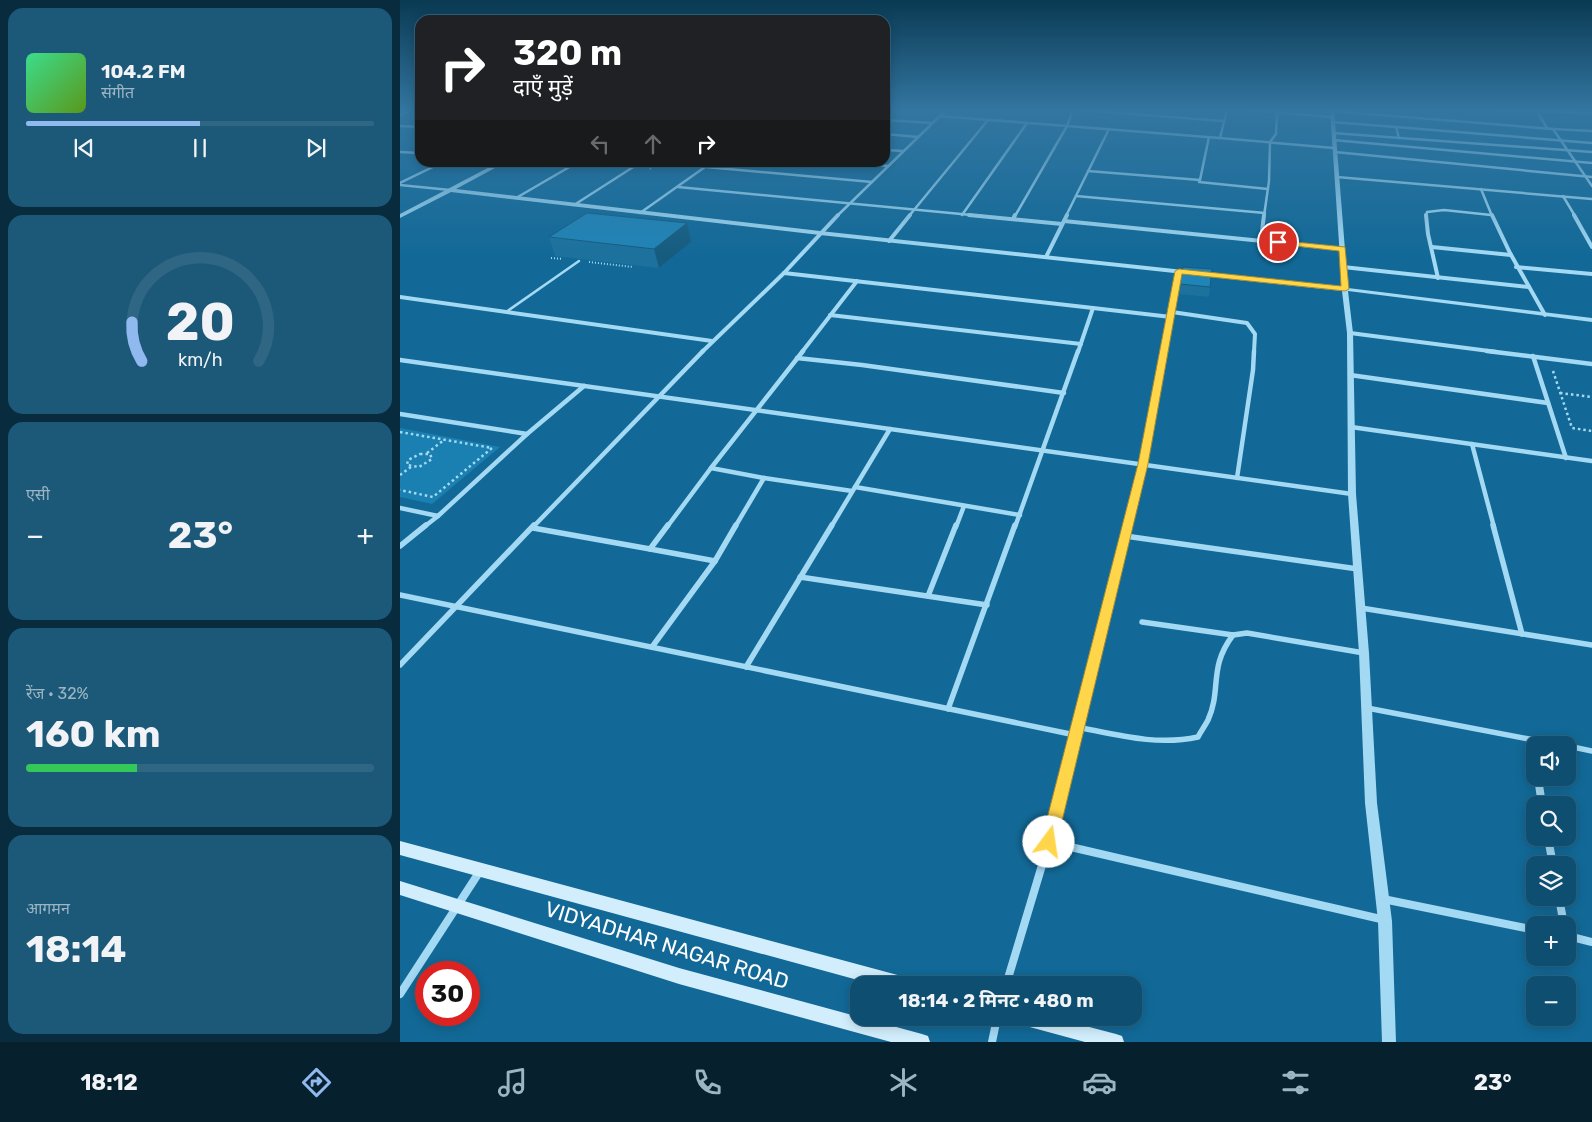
<!DOCTYPE html>
<html lang="hi">
<head>
<meta charset="utf-8">
<style>
  body { margin:0; font-family:Rubik,"Noto Sans Devanagari",sans-serif; background:#1c5979; color:#f1f3f6; height:100vh; display:flex; flex-direction:column; font-size:19px; white-space:nowrap }
  * { box-sizing:border-box; margin:0 }
  p { font-size:16px; color:#9bb5c3 }
  .icon { flex:none; width:28px; height:28px; fill:none; stroke:currentColor; stroke-width:2; stroke-linecap:round; stroke-linejoin:round }
  .map { position:relative; flex:1; overflow:hidden }
  .panel { display:flex; flex-direction:column; gap:8px; padding:8px; background:#082b3e; width:400px }
  .panel>* { flex:none }
  .guide { position:absolute; left:15px; top:15px; width:475px; height:152px; border-radius:15px; box-shadow:0 2px 12px #0003,0 0 0 1px #2e6684; background:#202124; color:#fff; overflow:hidden }
  .tools { position:absolute; left:1126px; top:736px; display:grid; gap:10px }
  .tools a { display:grid; place-items:center; width:50px; height:50px; border-radius:10px; background:#0e4f71; box-shadow:0 2px 12px #0003,0 0 0 1px #2e6684; font-size:25px }
  .speed { position:absolute; left:15px; top:961px; display:flex; gap:10px; font-size:25px; font-weight:700; text-align:center }
  .speed>* { display:grid; place-content:center; width:65px; height:65px; border-radius:50%; background:#0e4f71; box-shadow:0 2px 12px #0003,0 0 0 1px #2e6684; line-height:1 }
  .speed .limit { border:8px solid #d22; background:#fff; color:#111 }
  .pin { position:absolute; display:grid; place-items:center; width:42px; height:42px; color:#fff; margin:-21px; border:2px solid #fff; border-radius:50%; box-shadow:0 1px 5px #0007 }
  .me { position:absolute; width:55px; margin:-28px; rotate:14deg; stroke-linejoin:round; filter:drop-shadow(0 0 4px #0008) }
  .turn { display:flex; align-items:center; gap:18px; height:105px; padding:0 15px; font-size:22px }
  .turn .icon { width:65px; height:65px; stroke-width:2.5 }
  .turn b { display:block; font-size:35px; line-height:42px }
  .lanes { display:flex; align-items:center; height:48px; padding:0 15px; background:#0003; justify-content:center; gap:25px; direction:ltr }
  .lanes .off { opacity:.35 }
  .big { font-size:38px; font-weight:700; line-height:1.1 }
  .panel .card { flex:1; display:flex; flex-direction:column; justify-content:center; gap:8px; min-width:0; padding:0 18px; border-radius:15px; background:#1c5979 }
  .panel .dial { align-items:center; gap:0 }
  .dial svg { height:130px; overflow:visible; fill:none; stroke:#2e6684; stroke-width:7; stroke-linecap:round; text-anchor:middle }
  .dial text { fill:#f1f3f6; stroke:none }
  .song { display:flex; align-items:center; gap:15px }
  .cover { width:60px; height:60px; border-radius:8px; background:linear-gradient(135deg,hsl(150 70% 55%),hsl(90 70% 35%)) }
  .played { height:5px; border-radius:2px; background:linear-gradient(90deg,#90b9f0 50%,#2e6684 50%) }
  .keys { display:flex; justify-content:space-around; direction:ltr }
  .heat { display:flex; justify-content:space-between; align-items:center; font-size:28px; direction:ltr }
  .charge { height:8px; border-radius:4px; background:linear-gradient(90deg,#34c759 32%,#2e6684 0) }
  .trip { position:absolute; left:450px; top:976px; width:292px; height:50px; border-radius:15px; background:#0e4f71; box-shadow:0 2px 12px #0003,0 0 0 1px #2e6684; font-weight:700; line-height:50px; text-align:center }
  .tabs { display:flex; height:80px; justify-content:space-around; align-items:center; background:#06202d; color:#9bb5c3 }
  .tabs .icon { width:35px; height:35px }
  .tabs .on { color:#90b9f0 }
  .tabs b { font-size:22px; color:#f1f3f6 }
  main { display:flex; flex:1; min-height:0 }
  .map>svg:first-child { display:block }
  .green { fill:#1a7fb1 }
  .lines { fill:none; stroke-linecap:round; stroke-linejoin:round }
  .path-far1 { stroke:#a3d9f3; stroke-width:2; stroke-dasharray:1 2; stroke-linecap:butt }
  .path { stroke:#a3d9f3; stroke-width:2.5; stroke-dasharray:2.5 3; stroke-linecap:butt }
  .service { stroke:#a3d9f3; stroke-width:2.5 }
  .minor-far4 { stroke:#a3d9f3; stroke-width:2.5 }
  .minor-far3 { stroke:#a3d9f3; stroke-width:4 }
  .minor-far2 { stroke:#a3d9f3; stroke-width:4.5 }
  .minor-far1 { stroke:#a3d9f3; stroke-width:5.5 }
  .minor { stroke:#a3d9f3; stroke-width:8 }
  .tertiary { fill:#a3d9f3; fill-rule:evenodd }
  .secondary { fill:#d2eefd; fill-rule:evenodd }
  .wall { fill:#1c729d }
  .shaded-wall { fill:#165c7f }
  .building { fill:#2084b6; stroke:#165c7f }
  .route { fill:#ffd54a; stroke:#a68a30 }
  .labels { text-anchor:middle; dominant-baseline:central; stroke-width:5; stroke-linejoin:round; paint-order:stroke }
  .near-street-label { font-size:21px; fill:#fff; stroke:#126997 }
</style>
</head>
<body>
<main>
<section class="panel">
<div class="card">
<div class="song"><i class="cover"></i><div><b>104.2 FM</b><p>संगीत</p></div></div>
<div class="played"></div>
<div class="keys"><svg class="icon" aria-label="previous" viewBox="0 0 24 24"><path d="M18 5L8 12l10 7zM5 5v14"/></svg><svg class="icon" aria-label="pause" viewBox="0 0 24 24"><path d="M8 5v14M16 5v14"/></svg><svg class="icon" aria-label="next" viewBox="0 0 24 24"><path d="M6 5l10 7-10 7zM19 5v14"/></svg></div>
</div>
<div class="card dial"><svg viewBox="0 0 100 80">
<path d="M14 69A42 42 0 1 1 86 69"/>
<path d="M14 69A42 42 0 0 1 8 45" stroke="#90b9f0"/>
<text x="50" y="56" font-size="32" font-weight="700">20</text>
<text x="50" y="72" font-size="11">km/h</text>
</svg></div>
<div class="card"><p>एसी</p>
<div class="heat"><a>−</a><b class="big">23°</b><a>+</a></div>
</div>
<div class="card"><p>रेंज · 32%</p><b class="big">160 km</b><div class="charge"></div></div>
<div class="card"><p>आगमन</p><b class="big">18:14</b></div>
</section>
<div class="map">
<svg width="1192" height="1042" viewBox="0 0 1192 1042">
  <rect width="100%" height="100%" fill="#126997"/>
  <path class="green" d="M0,428L100,447L32,504L0,497Z"/>
  <g class="lines">
    <g class="path-far1">
      <path d="M250,169L260,162"/>
      <path d="M151,258L163,259"/>
      <path d="M189,262L233,267"/>
    </g>
    <g class="path">
      <path d="M1153,371L1172,428L1192,431"/>
      <path d="M1160,393L1192,397"/>
      <path d="M0,432L92,448L33,497L0,490"/>
      <path d="M27,453L44,440"/>
      <path d="M20,454H30L32,459L19,467L7,465L8,460Z"/>
      <path d="M0,475L11,467"/>
    </g>
    <path class="service" d="M106,312L179,261"/>
    <g class="minor-far4">
      <path d="M679,110L824,121"/>
      <path d="M848,110L931,117"/>
      <path d="M1087,110L1192,113"/>
      <path d="M932,111L1153,129L1192,186"/>
      <path d="M1138,113L1147,128"/>
      <path d="M0,115L10,110"/>
      <path d="M540,116L820,138L827,110"/>
      <path d="M485,120L532,123"/>
      <path d="M932,122L996,127"/>
      <path d="M0,126L20,127"/>
      <path d="M1153,129L1192,131"/>
      <path d="M933,133L1192,152"/>
      <path d="M485,134L518,137"/>
      <path d="M820,138L934,148"/>
      <path d="M999,138L996,127L1192,143"/>
      <path d="M933,140L1192,163"/>
      <path d="M485,150L503,151"/>
      <path d="M0,152L20,153"/>
      <path d="M935,152L1192,177"/>
      <path d="M446,162L488,166"/>
      <path d="M306,167L472,182"/>
      <path d="M688,171L800,180L809,137"/>
      <path d="M937,177L1192,199"/>
      <path d="M800,180L799,182L868,189"/>
      <path d="M0,183L43,162"/>
      <path d="M0,185L50,190"/>
      <path d="M278,187L582,216"/>
      <path d="M1081,189L1092,216"/>
      <path d="M676,196L865,213"/>
      <path d="M1163,196L1175,216"/>
      <path d="M116,198L178,162"/>
      <path d="M174,205L241,162"/>
      <path d="M240,213L312,162"/>
      <path d="M562,215L627,123"/>
      <path d="M437,216L546,110"/>
      <path d="M509,216L588,120"/>
      <path d="M615,216L667,126L673,110"/>
      <path d="M666,216L709,129"/>
      <path d="M864,216L869,181L870,142L876,134L877,113"/>
      <path d="M1026,216L1027,212L1044,210L1091,215"/>
    </g>
    <g class="minor-far3">
      <path d="M569,215L662,224"/>
      <path d="M1026,215L1028,234L1038,278"/>
      <path d="M1092,215L1110,253L1145,315"/>
      <path d="M1174,215L1192,247"/>
      <path d="M613,219L615,215"/>
      <path d="M664,221L942,249"/>
      <path d="M861,240L864,215"/>
      <path d="M489,241L510,215"/>
      <path d="M1032,247L1111,255"/>
      <path d="M646,257L667,215"/>
      <path d="M943,267L1129,287"/>
      <path d="M1116,267L1192,274"/>
      <path d="M384,273L693,308"/>
      <path d="M0,297L312,341"/>
      <path d="M772,312L847,323L855,334L854,352"/>
      <path d="M430,315L681,344"/>
      <path d="M950,333L1097,352"/>
      <path d="M302,352L384,273L438,215"/>
      <path d="M402,352L457,281"/>
      <path d="M678,352L693,308L771,317"/>
      <path d="M764,352L779,271"/>
    </g>
    <g class="minor-far2">
      <path d="M1087,351L1192,364"/>
      <path d="M1133,356L1166,458"/>
      <path d="M397,358L462,365L664,393"/>
      <path d="M0,360L952,494"/>
      <path d="M950,375L1148,403"/>
      <path d="M0,414L127,434L38,516L0,508"/>
      <path d="M951,427L1192,461"/>
      <path d="M127,434L184,386"/>
      <path d="M1072,444L1094,527"/>
      <path d="M311,468L403,351"/>
      <path d="M364,478L452,491"/>
      <path d="M837,478L853,370L854,351"/>
      <path d="M455,487L620,515"/>
      <path d="M24,527L38,516"/>
      <path d="M133,527L303,351"/>
      <path d="M267,527L311,468L364,478L335,527"/>
      <path d="M431,527L490,429"/>
      <path d="M556,527L564,506"/>
      <path d="M615,527L678,351"/>
      <path d="M727,527L743,464L764,351"/>
    </g>
    <g class="minor-far1">
      <path d="M268,525L250,549L315,561"/>
      <path d="M1093,525L1122,634"/>
      <path d="M133,528L250,549"/>
      <path d="M725,536L958,569"/>
      <path d="M0,546L26,525"/>
      <path d="M315,561L336,525"/>
      <path d="M400,577L587,605"/>
      <path d="M0,595L675,735L671,752"/>
      <path d="M528,596L556,525"/>
      <path d="M961,608L1192,645"/>
      <path d="M742,622L833,635"/>
      <path d="M252,647L315,561"/>
      <path d="M0,665L134,525"/>
      <path d="M346,667L432,525"/>
      <path d="M967,708L1160,745"/>
      <path d="M548,709L615,525"/>
      <path d="M677,727C718,735 757,746 798,737C801,731 805,726 808,720C822,689 808,668 833,635L847,633L964,653"/>
      <path d="M675,735L728,525"/>
      <path d="M1131,739L1133,752"/>
      <path d="M1168,746L1192,751"/>
    </g>
    <g class="minor">
      <path d="M1133,751L1135,764"/>
      <path d="M1138,778L1142,805"/>
      <path d="M1148,838L1153,865"/>
      <path d="M649,842L985,920"/>
      <path d="M1159,898L1164,925"/>
      <path d="M983,899L1135,930"/>
      <path d="M1168,936L1192,942"/>
      <path d="M606,985L649,842L671,751"/>
      <path d="M0,994L80,871"/>
      <path d="M592,1042L597,1018"/>
    </g>
    <path class="tertiary" d="M930,110H934L948,288L1192,318V322L948,291L953,333L956,494L969,653L977,803L992,921L996,1042H982L978,921L965,803L959,653L948,494L947,333L942,291L420,235L51,192L0,218V214L99,162H106L56,189L420,231L942,287Z"/>
    <g class="secondary">
      <path d="M0,841L505,977L511,979L513,985H476L0,855Z"/>
      <path d="M0,881L279,968L522,1034L528,1036L530,1042H491L279,984L0,895Z"/>
      <path d="M618,1018H655L716,1034L722,1036L724,1042H685L626,1026L620,1024Z"/>
    </g>
  </g>
  <g class="wall">
    <path d="M149,237L291,242L259,268L155,256Z"/>
    <path d="M780,284L810,287L809,297L779,294Z"/>
  </g>
  <path class="shaded-wall" d="M287,223L291,242L259,268L254,249Z"/>
  <g class="building">
    <path d="M187,213L287,223L254,249L149,237Z"/>
    <path d="M783,267L812,269L810,287L780,284Z"/>
  </g>
  <linearGradient id="sky" x2="0" y2="1"><stop stop-color="#0a3a53"/><stop offset="0.43" stop-color="#3376a1"/><stop offset="1" stop-color="#3376a1" stop-opacity="0"/></linearGradient>
  <rect width="1192" height="256" fill="url(#sky)"/>
  <path class="route" d="M875,240L945,247L949,289L945,291L782,274L748,464L657,842L655,847L649,849L643,847L641,842L738,464L775,271L779,269L941,286L939,251L878,244L875,243Z"/>
  <g class="labels">
    <g class="near-street-label">
      <text transform="translate(267 945) rotate(17)">VIDYADHAR NAGAR ROAD</text>
    </g>
  </g>
</svg>
<div class="tools">
<a><svg class="icon" aria-label="sound" viewBox="0 0 24 24"><path d="M4 9h4l5-4v14l-5-4H4zM17 9q2 3 0 6"/></svg></a>
<a><svg class="icon" aria-label="search" viewBox="0 0 24 24"><circle cx="10" cy="10" r="6"/><path d="M15 15l6 6"/></svg></a>
<a><svg class="icon" aria-label="layers" viewBox="0 0 24 24"><path d="M12 4l9 5-9 5-9-5zM3 14l9 5 9-5"/></svg></a>
<a>+</a>
<a>−</a>
</div>
<div class="speed"><div class="limit">30</div></div>
<div class="pin" style="left:878px;top:242px;background:#d93025"><svg class="icon" aria-label="arrive" viewBox="0 0 24 24"><path d="M6 21V4h12l-3 4 3 4H6"/></svg></div>
<svg class="me" style="left:649px;top:842px" viewBox="-20 -20 40 40"><circle r="19" fill="#fff"/><path d="M0-13L10 11 0 6-10 11z" fill="#ffd54a"/></svg>
<div class="trip">18:14 · 2 मिनट · 480 m</div>
<div class="guide">
<div class="turn"><svg class="icon" aria-label="right" viewBox="0 0 24 24"><path d="M7 20v-9h11M14 6l5 5-5 5"/></svg><div><b>320 m</b>दाएँ मुड़ें</div></div>
<div class="lanes"><svg class="icon off" aria-label="left" viewBox="0 0 24 24"><path d="M17 20v-9H6M10 6l-5 5 5 5"/></svg><svg class="icon off" aria-label="ahead" viewBox="0 0 24 24"><path d="M12 20V5M6 11l6-6 6 6"/></svg><svg class="icon" aria-label="right" viewBox="0 0 24 24"><path d="M7 20v-9h11M14 6l5 5-5 5"/></svg></div>
</div>
</div>
</main>
<nav class="tabs">
<b>18:12</b>
<svg class="icon on" aria-label="directions" viewBox="0 0 24 24"><path d="M12 3l9 9-9 9-9-9zM9 14v-3h6M13 9l2 2-2 2"/></svg>
<svg class="icon" aria-label="music" viewBox="0 0 24 24"><path d="M9 18V5l10-2v13"/><circle cx="6" cy="18" r="3"/><circle cx="16" cy="16" r="3"/></svg>
<svg class="icon" aria-label="phone" viewBox="0 0 24 24"><path d="M5 4h4l2 5-3 2q2 4 5 5l2-3 5 2v4C11 20 4 13 5 4z"/></svg>
<svg class="icon" aria-label="climate" viewBox="0 0 24 24"><path d="M12 3v18M4 7l16 10M4 17L20 7"/></svg>
<svg class="icon" aria-label="car" viewBox="0 0 24 24"><path d="M5 17H2v-5l4-1 3-4h7l3 4 3 1v5h-3M9 17h6M6 11h13"/><circle cx="7" cy="17" r="2"/><circle cx="17" cy="17" r="2"/></svg>
<svg class="icon" aria-label="filters" viewBox="0 0 24 24"><path d="M4 7h16M4 17h16"/><circle cx="9" cy="7" r="2"/><circle cx="15" cy="17" r="2"/></svg>
<b>23°</b>
</nav>
</body>
</html>
